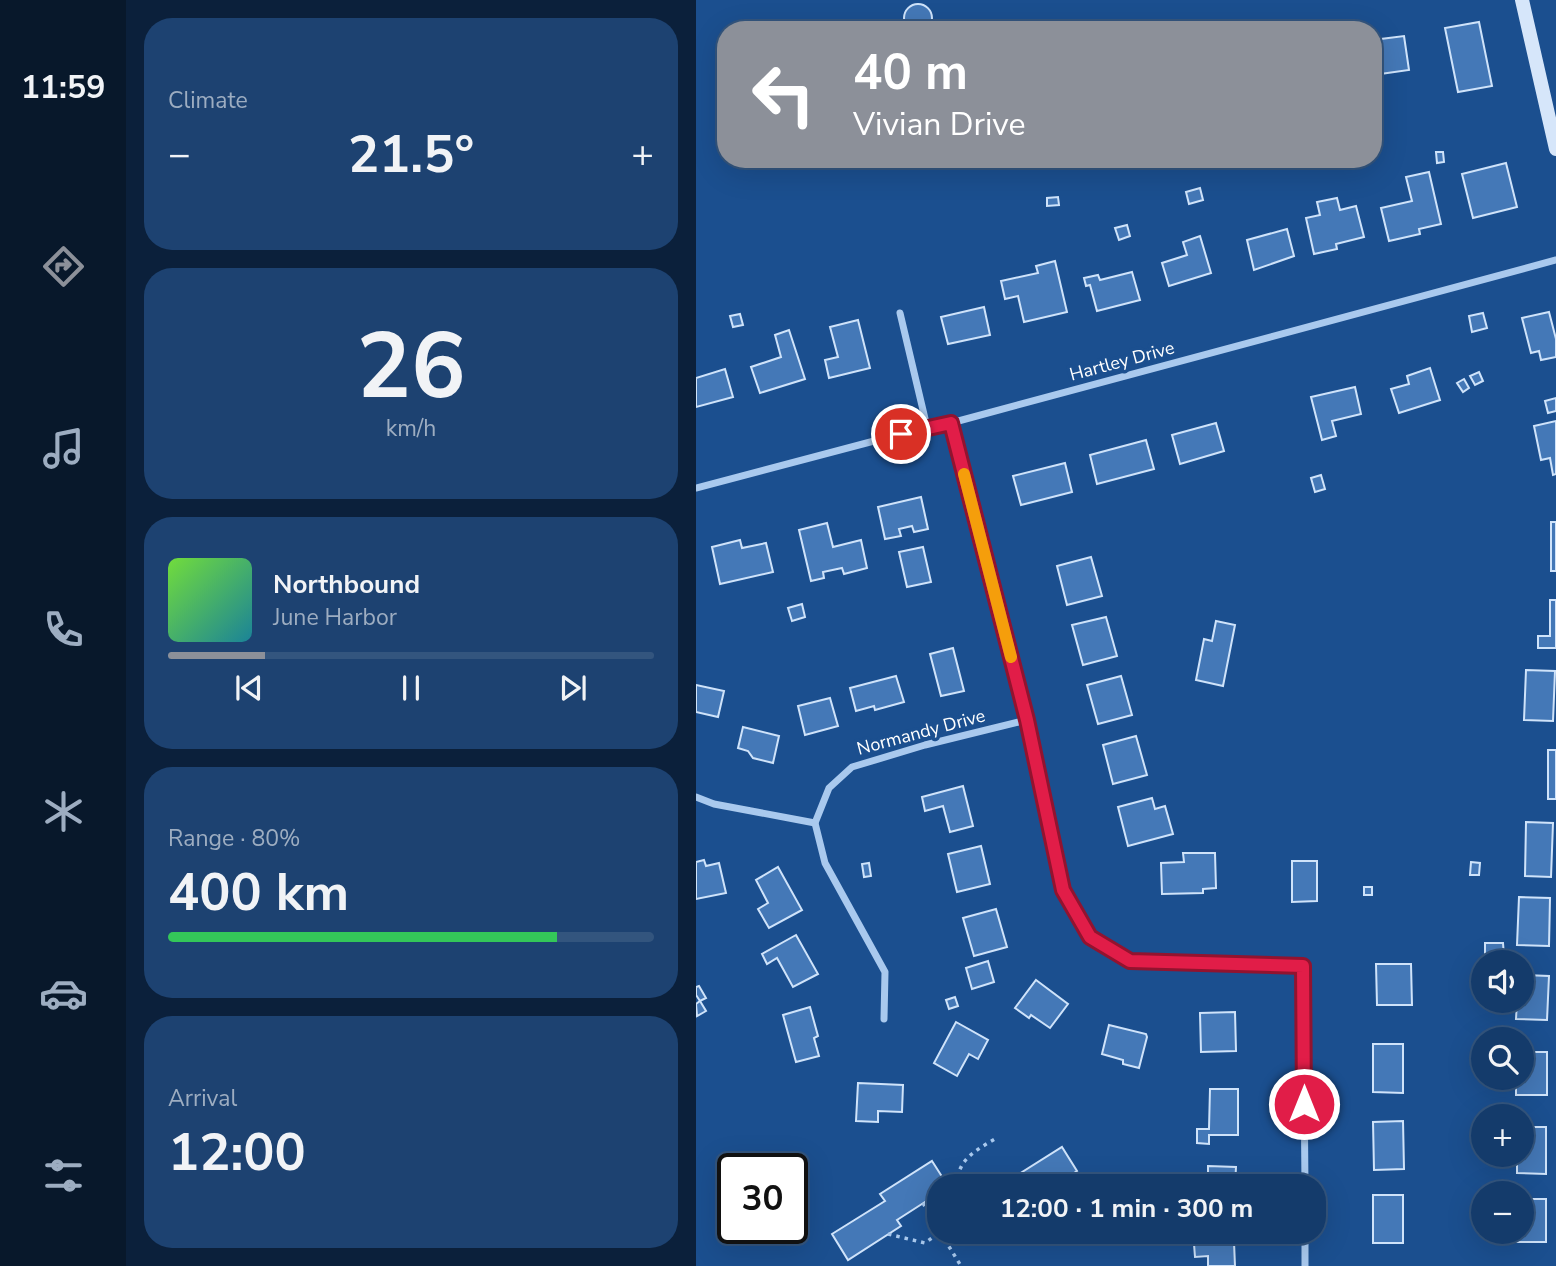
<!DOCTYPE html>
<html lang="en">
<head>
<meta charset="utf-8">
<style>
  body { margin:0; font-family:"Nunito Sans",sans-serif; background:#1d4271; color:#f1f3f6; height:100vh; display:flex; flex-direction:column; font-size:26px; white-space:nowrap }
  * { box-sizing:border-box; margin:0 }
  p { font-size:23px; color:#9dadc1 }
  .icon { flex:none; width:38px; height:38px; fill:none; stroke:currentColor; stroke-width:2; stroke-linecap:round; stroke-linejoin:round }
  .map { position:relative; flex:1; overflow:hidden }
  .panel { display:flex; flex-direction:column; gap:18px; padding:18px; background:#0b203b; width:570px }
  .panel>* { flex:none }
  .guide { position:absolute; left:21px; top:21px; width:665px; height:147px; border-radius:28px; box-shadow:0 7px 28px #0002,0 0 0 2px #33557e; background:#8c9099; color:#fff; overflow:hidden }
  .buttons { position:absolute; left:775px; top:950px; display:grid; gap:14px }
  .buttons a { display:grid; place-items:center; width:63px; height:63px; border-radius:50%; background:#143b6b; box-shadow:0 7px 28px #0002,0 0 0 2px #33557e; font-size:35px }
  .speed { position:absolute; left:21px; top:1153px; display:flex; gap:14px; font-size:35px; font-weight:700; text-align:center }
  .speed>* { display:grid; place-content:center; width:91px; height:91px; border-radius:50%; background:#143b6b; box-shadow:0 7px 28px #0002,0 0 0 2px #33557e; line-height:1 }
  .speed .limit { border:4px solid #111; border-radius:10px; background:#fff; color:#111 }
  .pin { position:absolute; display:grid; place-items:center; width:60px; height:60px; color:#fff; margin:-30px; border:4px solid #fff; border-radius:50%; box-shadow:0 2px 7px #0007 }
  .me { position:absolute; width:77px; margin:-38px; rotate:0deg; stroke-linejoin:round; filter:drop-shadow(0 0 5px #0008) }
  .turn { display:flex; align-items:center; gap:24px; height:147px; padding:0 21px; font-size:32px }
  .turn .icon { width:91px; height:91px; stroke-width:2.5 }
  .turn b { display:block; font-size:49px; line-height:60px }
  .big { font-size:52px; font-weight:700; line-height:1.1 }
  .panel .widget { flex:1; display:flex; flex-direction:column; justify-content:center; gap:10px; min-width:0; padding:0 24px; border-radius:28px; background:#1d4271 }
  .panel .dial { align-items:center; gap:0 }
  .dial b { font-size:91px; line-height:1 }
  .song { display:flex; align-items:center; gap:21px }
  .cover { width:84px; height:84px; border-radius:10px; background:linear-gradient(135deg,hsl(100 70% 55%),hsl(190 70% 35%)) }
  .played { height:7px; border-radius:4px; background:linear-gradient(90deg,#8c9099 20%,#33557e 20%) }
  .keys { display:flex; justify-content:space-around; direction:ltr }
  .heat { display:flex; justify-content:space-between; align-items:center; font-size:38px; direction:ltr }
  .charge { height:10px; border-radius:5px; background:linear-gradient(90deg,#34c759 80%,#33557e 0) }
  .trip { position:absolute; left:231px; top:1174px; width:399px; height:70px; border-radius:28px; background:#143b6b; box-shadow:0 7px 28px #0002,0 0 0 2px #33557e; font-weight:700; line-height:70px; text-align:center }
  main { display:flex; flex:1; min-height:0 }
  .menu { display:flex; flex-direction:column; width:126px; justify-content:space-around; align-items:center; background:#08182b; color:#9dadc1 }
  .menu .icon { width:49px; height:49px }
  .menu .current { color:#8c9099 }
  .menu b { font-size:32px; color:#f1f3f6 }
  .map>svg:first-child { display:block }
  .building { fill:#4478b7; stroke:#cfe3fa; stroke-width:2 }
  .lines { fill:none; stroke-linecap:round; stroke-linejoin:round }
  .path { stroke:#a9c9ee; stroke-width:3.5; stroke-dasharray:3.5 5; stroke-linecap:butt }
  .street { stroke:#a9c9ee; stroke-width:7 }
  .secondary { stroke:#d6e6fa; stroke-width:14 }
  .route-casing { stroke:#92132f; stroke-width:18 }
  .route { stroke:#e11d48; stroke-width:12 }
  .slow { stroke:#f59e0b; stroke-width:12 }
  .labels { text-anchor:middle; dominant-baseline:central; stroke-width:7; stroke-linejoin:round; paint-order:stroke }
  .street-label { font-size:18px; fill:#fff; stroke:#1b4f8f }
</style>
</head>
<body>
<main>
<nav class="menu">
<b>11:59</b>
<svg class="icon current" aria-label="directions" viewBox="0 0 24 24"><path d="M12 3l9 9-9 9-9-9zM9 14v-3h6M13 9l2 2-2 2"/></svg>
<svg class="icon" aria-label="music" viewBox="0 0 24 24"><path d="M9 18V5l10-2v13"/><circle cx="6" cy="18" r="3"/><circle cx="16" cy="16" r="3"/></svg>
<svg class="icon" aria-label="phone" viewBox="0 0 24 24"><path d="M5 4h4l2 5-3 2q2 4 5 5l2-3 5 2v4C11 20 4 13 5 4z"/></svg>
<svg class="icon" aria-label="climate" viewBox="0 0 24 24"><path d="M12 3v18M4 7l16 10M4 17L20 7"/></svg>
<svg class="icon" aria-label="car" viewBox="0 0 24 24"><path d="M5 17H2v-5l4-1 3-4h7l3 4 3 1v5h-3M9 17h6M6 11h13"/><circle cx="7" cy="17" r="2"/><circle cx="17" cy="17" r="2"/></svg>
<svg class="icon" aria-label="filters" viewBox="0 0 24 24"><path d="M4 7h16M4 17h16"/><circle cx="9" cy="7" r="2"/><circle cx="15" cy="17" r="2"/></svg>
</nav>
<section class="panel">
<div class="widget"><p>Climate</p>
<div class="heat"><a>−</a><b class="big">21.5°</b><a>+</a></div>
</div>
<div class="widget dial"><b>26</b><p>km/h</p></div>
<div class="widget">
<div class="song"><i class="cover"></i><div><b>Northbound</b><p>June Harbor</p></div></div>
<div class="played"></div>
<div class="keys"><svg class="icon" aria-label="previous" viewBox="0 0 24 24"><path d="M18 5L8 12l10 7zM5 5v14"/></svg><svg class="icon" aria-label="pause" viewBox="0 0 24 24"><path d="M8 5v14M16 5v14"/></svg><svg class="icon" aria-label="next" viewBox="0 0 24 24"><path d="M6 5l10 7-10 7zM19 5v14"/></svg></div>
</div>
<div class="widget"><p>Range · 80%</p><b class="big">400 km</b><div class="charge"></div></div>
<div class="widget"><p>Arrival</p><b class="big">12:00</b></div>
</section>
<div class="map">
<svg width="860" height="1266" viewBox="0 0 860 1266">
  <rect width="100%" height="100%" fill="#1b4f8f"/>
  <g class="building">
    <circle cx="222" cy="18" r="14"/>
    <path d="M783,22L796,86L762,92L749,28Z"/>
    <path d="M708,36L713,70L677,75V40Z"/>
    <path d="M740,152H747L748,162L741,163Z"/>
    <path d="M810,163L821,207L777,218L766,174Z"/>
    <path d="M733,172L745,224L723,229L724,234L693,241L685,208L716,201L710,177Z"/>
    <path d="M504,188L507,200L493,204L490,192Z"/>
    <path d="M362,197L363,205L351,206V198Z"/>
    <path d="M641,198L644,210L660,206L668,237L640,244L641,249L618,254L610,218L624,215L621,202Z"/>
    <path d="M431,225L434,236L423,240L419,228Z"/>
    <path d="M591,229L598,256L558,270L551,240Z"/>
    <path d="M504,236L515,273L473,286L466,263L491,255L487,242Z"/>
    <path d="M359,261L371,312L328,322L322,296L309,299L305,281L342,273L340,266Z"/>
    <path d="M436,272L444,300L401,311L394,285L390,286L388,278L402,275L404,280Z"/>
    <path d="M288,307L294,335L252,344L245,317Z"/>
    <path d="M853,312L860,339V357L845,360L843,351L835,353L826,318Z"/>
    <path d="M787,313L791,328L776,332L773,316Z"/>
    <path d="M44,314L47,325L37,327L34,316Z"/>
    <path d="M162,320L174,368L133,378L129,360L142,357L134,327Z"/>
    <path d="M93,330L109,379L64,393L55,367L85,357L79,335Z"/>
    <path d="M734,368L744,400L703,413L695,389L713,384L711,376Z"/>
    <path d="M29,369L37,397L0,407V378Z"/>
    <path d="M783,372L787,381L779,385L774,376Z"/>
    <path d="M768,379L773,388L767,392L761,383Z"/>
    <path d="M659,387L665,414L636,421L640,436L626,440L615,397Z"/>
    <path d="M860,398V411L852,413L849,401Z"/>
    <path d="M860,421V474L857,475L854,458L845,460L838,426Z"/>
    <path d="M520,423L528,451L484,464L476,435Z"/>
    <path d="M450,440L458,469L401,484L394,455Z"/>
    <path d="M369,463L376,492L325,505L317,476Z"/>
    <path d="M625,475L629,489L619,492L615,478Z"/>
    <path d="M225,497L232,529L218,532L216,526L203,529L205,536L189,539L182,507Z"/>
    <rect x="855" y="522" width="5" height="49"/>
    <path d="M131,523L137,547L165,540L171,568L148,574L146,568L127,572L128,578L115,581L103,530Z"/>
    <path d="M44,540L46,548L70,543L77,572L24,584L16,547Z"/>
    <path d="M227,547L235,582L211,587L203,552Z"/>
    <path d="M395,557L406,596L371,605L361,566Z"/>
    <path d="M854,600H860V648H842V636H854Z"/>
    <path d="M106,604L109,617L96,621L92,608Z"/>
    <path d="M410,617L421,656L387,665L376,625Z"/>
    <path d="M520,621L539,625L527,686L500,680L508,639L516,641Z"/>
    <path d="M257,648L268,691L245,696L234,654Z"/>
    <path d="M830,670L859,671L857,721L828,720Z"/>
    <path d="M200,676L208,702L179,710L178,706L160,711L154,688Z"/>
    <path d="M425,676L436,715L402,724L391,685Z"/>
    <path d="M0,685L28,691L22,717L0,712Z"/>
    <path d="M134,698L142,726L109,735L102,706Z"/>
    <path d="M47,727L83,736L77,763L57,758L52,751L42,748Z"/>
    <path d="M440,736L451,775L417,784L407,745Z"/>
    <rect x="852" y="750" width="8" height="49"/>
    <path d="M267,786L277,826L254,832L247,806L229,811L226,797Z"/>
    <path d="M456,798L459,809L469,806L477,834L432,846L422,807Z"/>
    <path d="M830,822L857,823L855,877L829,876Z"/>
    <path d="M285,846L294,884L261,892L252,854Z"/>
    <path d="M487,853H519L520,888L507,889V893L466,894L465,863L488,862Z"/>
    <path d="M8,860L10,866L23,863L30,893L0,899V862Z"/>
    <path d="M596,861H621V901L596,902Z"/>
    <path d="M775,862L784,863L783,875H774Z"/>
    <path d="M173,863L175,876L168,877L166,864Z"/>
    <path d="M82,867L106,910L73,928L62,909L72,903L60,880Z"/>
    <rect x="668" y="887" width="8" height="8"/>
    <path d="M823,897L854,898L853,946L821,945Z"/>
    <path d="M300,909L311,947L278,956L267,918Z"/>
    <path d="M100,935L122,974L97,987L81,958L71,964L66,954Z"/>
    <path d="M789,943H807L808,956H789Z"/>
    <path d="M292,961L298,982L276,989L270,968Z"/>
    <path d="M680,964H715L716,1005H681Z"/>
    <path d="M826,975L853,976L851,1020L820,1019L821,1001H826Z"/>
    <path d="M340,980L372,1004L354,1028L335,1015L333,1018L319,1008Z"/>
    <path d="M3,986L10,998L4,1001L0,995V987Z"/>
    <path d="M259,997L262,1006L253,1009L250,1000Z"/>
    <path d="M4,1001L10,1011L1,1016L0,1004Z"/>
    <path d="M114,1007L122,1036L118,1038L123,1056L100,1062L87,1015Z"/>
    <path d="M539,1012L540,1051L505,1052L504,1013Z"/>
    <path d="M260,1022L292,1040L282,1059L273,1054L261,1076L238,1063Z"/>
    <path d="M413,1025L450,1034L451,1037L443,1068L427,1064V1060L406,1054Z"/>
    <path d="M677,1044H707V1093L677,1092Z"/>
    <path d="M826,1052H851V1095H820V1078H826Z"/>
    <path d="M162,1083L207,1085L206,1112L182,1111V1122L160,1121Z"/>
    <path d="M514,1089H542V1135H513V1144L501,1143V1129H513Z"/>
    <path d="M707,1121L708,1169L678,1170L677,1122Z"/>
    <path d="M826,1121H834V1127H850V1174L821,1173V1155H826Z"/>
    <path d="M366,1147L381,1171L357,1186H291L312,1174L315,1179Z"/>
    <path d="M236,1161L252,1186H243V1193L201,1220L205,1226L152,1260L136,1234L189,1201L184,1194Z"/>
    <path d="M512,1166L540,1167L539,1186H512Z"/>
    <rect x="677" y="1195" width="30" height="48"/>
    <path d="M826,1199H850V1242H820V1232H826Z"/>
    <path d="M465,1232H478L479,1236L465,1237Z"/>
    <path d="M538,1242L539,1266H512V1256L499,1257L498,1244Z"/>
  </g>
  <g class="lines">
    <g class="path">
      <path d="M262,1186C259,1161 280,1150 299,1139"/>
      <path d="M227,1203L243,1230"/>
      <path d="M244,1232L265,1266"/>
      <path d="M192,1234L229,1243L244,1232"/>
    </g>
    <g class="street">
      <path d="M204,313L231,427"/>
      <path d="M255,423L331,720L367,890L394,937L434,961L607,966L609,1186"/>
      <path d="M0,488L231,427L255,423L860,260"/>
      <path d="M0,797L18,804L119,823"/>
      <path d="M188,1019L189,972L129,863L119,823L133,788L156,767L229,745L331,720"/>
      <path d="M609,1232V1266"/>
    </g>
    <path class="secondary" d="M826,0L860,149"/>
  </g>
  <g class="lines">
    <g class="route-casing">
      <path id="route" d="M205,434L255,423L331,720L367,890L394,937L434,961L607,966L608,1104"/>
    </g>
    <use href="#route" class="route"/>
    <path class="slow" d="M268,474L315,657"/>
  </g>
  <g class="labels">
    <g class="street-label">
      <text transform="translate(426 361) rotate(-15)">Hartley Drive</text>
      <text transform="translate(225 732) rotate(-15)">Normandy Drive</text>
    </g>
  </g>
</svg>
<div class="buttons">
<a><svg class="icon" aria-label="sound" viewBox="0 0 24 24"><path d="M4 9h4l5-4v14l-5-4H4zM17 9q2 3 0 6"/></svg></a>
<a><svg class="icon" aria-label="search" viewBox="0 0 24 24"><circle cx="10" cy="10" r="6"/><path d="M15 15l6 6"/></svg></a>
<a>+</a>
<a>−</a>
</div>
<div class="speed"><div class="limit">30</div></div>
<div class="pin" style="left:205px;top:434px;background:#d93025"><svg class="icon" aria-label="arrive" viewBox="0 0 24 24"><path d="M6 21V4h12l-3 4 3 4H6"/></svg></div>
<svg class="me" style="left:608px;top:1104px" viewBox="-20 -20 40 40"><circle r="17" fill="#e11d48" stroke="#fff" stroke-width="3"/><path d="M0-11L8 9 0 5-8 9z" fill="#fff"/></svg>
<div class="trip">12:00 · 1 min · 300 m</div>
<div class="guide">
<div class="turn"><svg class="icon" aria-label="left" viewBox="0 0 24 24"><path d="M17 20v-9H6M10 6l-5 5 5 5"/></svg><div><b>40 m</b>Vivian Drive</div></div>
</div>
</div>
</main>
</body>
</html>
